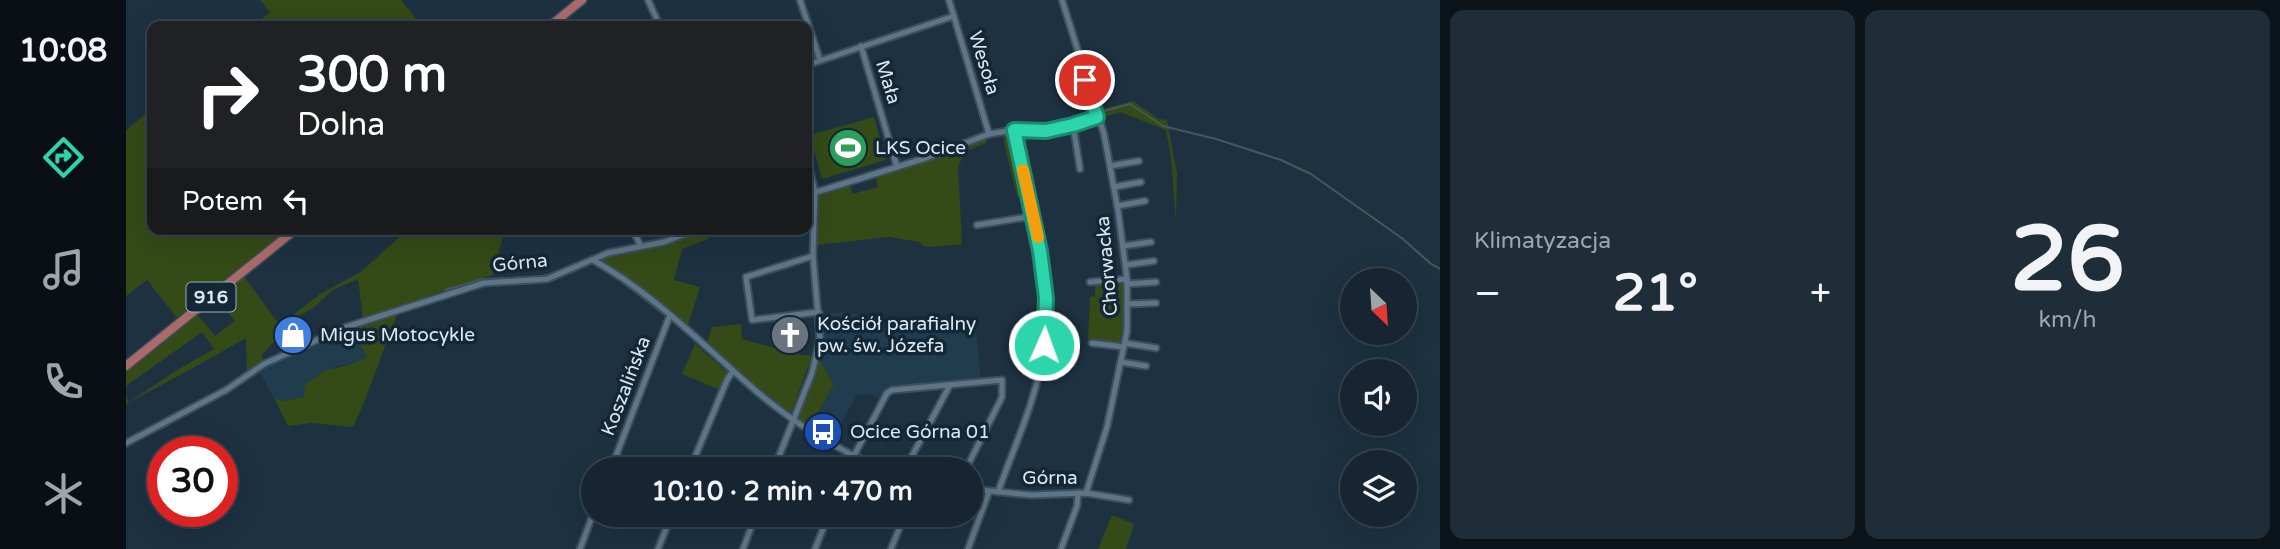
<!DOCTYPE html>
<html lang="pl">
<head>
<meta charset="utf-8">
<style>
  body { margin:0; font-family:"Varela Round",sans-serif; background:#1f2d39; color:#f1f3f6; height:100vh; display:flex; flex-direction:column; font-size:26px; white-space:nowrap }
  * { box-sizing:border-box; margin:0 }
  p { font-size:23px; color:#9ea5ab }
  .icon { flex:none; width:38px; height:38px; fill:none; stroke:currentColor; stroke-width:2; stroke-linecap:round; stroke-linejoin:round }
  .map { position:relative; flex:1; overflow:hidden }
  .side { display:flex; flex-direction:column; gap:10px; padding:10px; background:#0c141b; width:840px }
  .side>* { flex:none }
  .hud { position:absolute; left:21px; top:21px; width:665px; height:214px; border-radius:14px; box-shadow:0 7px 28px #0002,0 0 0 2px #35424d; background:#202124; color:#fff; overflow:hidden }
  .needle { width:46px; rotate:155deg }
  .controls { position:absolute; left:1214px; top:268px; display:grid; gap:14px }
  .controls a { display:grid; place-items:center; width:77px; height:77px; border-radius:50%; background:#162531; box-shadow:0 7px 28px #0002,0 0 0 2px #35424d; font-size:35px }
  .speed { position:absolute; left:21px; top:436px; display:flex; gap:14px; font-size:35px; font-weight:700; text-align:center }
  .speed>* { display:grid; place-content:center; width:91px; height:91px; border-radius:50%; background:#162531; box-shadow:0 7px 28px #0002,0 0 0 2px #35424d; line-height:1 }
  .speed .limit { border:10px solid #d22; background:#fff; color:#111 }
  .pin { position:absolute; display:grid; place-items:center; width:60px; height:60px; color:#fff; margin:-30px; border:4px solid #fff; border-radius:50%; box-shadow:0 2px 7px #0007 }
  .me { position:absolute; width:77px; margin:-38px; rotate:2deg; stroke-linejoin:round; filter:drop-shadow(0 0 5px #0008) }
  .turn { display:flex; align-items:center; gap:24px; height:147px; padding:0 35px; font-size:32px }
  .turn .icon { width:91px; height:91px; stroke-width:2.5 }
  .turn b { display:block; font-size:49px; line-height:60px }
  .then { display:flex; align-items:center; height:66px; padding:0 35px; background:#0003; gap:14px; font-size:26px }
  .big { font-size:52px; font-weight:700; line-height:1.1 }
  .side .card { flex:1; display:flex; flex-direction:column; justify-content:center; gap:10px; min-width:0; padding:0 24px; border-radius:14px; background:#1f2d39 }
  .side .dial { align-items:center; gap:0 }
  .dial b { font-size:91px; line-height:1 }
  .heat { display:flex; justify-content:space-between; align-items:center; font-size:38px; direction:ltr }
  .side .tiles { flex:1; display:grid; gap:10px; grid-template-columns:repeat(2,1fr) }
  .trip { position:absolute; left:455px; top:457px; width:402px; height:70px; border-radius:35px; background:#162531; box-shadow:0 7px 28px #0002,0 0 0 2px #35424d; font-weight:700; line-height:70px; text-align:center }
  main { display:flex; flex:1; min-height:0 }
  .tab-bar { display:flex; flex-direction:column; width:126px; justify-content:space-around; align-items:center; background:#090f14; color:#9ea5ab }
  .tab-bar .icon { width:49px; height:49px }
  .tab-bar .current { color:#2cd5ab }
  .tab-bar b { font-size:32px; color:#f1f3f6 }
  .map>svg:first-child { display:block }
  .built { fill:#213c4f }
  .green { fill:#344a17 }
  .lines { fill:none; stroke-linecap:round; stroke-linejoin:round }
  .stream { stroke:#47575d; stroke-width:2 }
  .minor-casing { stroke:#3d4e5c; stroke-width:9 }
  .primary-casing { stroke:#3d4e5c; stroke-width:11 }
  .minor { stroke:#5e7587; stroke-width:5 }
  .primary { stroke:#ab6a6a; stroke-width:8 }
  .route-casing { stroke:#1d8a6f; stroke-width:18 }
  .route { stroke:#2cd5ab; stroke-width:12 }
  .slow { stroke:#f59e0b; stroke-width:12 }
  .labels { text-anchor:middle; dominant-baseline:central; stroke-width:7; stroke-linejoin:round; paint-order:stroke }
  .shield { fill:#132736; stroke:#9fadb9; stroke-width:2 }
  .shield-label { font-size:18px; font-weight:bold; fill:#dbe7f1 }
  .street-label { font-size:19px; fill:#dbe7f1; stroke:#132736 }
  .poi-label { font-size:19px; fill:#dbe7f1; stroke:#132736; text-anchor:start }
</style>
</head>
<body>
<main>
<nav class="tab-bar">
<b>10:08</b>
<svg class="icon current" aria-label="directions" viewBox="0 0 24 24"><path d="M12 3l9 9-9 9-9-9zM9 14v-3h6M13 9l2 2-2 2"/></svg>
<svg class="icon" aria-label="music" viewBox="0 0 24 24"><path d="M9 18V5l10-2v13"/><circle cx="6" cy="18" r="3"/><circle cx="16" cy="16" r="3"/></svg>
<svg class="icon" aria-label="phone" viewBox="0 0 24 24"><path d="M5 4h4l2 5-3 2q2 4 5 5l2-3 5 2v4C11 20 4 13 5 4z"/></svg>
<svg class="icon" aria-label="climate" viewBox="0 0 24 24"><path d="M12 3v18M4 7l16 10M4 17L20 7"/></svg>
</nav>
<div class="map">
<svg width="1314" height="549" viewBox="0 0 1314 549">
  <rect width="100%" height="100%" fill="#1d3141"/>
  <g class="built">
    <path d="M718,312L804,330L850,327L855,380L761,389L754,399L743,394L731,395L706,437L684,425L708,385L694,360L697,314Z"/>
    <path d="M226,330L241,357L226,364L209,367L178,397L157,401L148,398L132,369Z"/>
  </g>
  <g class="green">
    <path d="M134,0H275L296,26H127L144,12Z"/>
    <path d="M1007,101L1033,119L1041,120L1051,173L1050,222L1045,159L1040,130L994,112L975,118L973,110Z"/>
    <path d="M26,109V229H164L51,318L21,280L0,296V130Z"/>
    <path d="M748,117L760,160L696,179L684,135Z"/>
    <path d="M885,132L899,195L891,197L876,134Z"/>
    <path d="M861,137L860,143L839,152L832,167L836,244L805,247L797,246L794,242L763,237L690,245L693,196L696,192L724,185L726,194L752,187L750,177Z"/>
    <path d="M282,229H379L367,275L338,283L237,320L232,279L207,290L187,308L171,317L136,355L137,363L121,373L120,338C80,361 40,383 0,404V397L3,402L51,370L88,349L76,332L0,386V369L70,313L89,336L109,321L89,297L117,275L155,327L163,318L194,294L236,271Z"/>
    <path d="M579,229H587L582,239L556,249L548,280L574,287L562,326L490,272L470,260L482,255L538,244Z"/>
    <path d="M998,282V335L995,344L962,339L964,297L969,296V284Z"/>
    <path d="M272,313C256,351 245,390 227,427L186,423L162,426L148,398L157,401L178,397L179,385L198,371L226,364L241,357L226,330Z"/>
    <path d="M615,324L616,339L649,348L653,352L686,356L665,413L628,384L581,343L586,327Z"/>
    <path d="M569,344L602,373L592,389L556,374Z"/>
    <path d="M694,360L708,385L684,425L671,417Z"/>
    <path d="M986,515L1008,524L1000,549H972Z"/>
  </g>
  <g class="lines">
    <g class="stream">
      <path d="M978,111L1004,104L1037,126L1090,139L1155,160L1185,174L1277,239L1305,264L1314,269"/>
      <path d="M453,262L479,251L511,244"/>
      <path d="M487,275L539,315"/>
      <path d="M319,290L356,279L414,277L432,272"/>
      <path d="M226,328L231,326"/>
      <path d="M14,439L42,425"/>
    </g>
    <g class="minor-casing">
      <g id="minor">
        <path d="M522,0L534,26"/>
        <path d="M674,0L694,60"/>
        <path d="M823,0L863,134"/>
        <path d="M936,0L978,134L992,210L1001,279V331L981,427L960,493"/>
        <path d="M735,46L771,167"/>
        <path d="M681,65L828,16"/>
        <path d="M947,125L954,169"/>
        <path d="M984,166L1013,161"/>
        <path d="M988,187L1015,182"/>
        <path d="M681,195L800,158L863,134L888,130L920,131L947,125L971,117"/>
        <path d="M991,206L1019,201"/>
        <path d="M851,225L908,216"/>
        <path d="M506,229L515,246"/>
        <path d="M997,246L1025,242"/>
        <path d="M687,256L620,277L626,320L693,312"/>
        <path d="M467,260C528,294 577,345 629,390C666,422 711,449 756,469"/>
        <path d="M1000,265L1028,261"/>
        <path d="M964,282L1001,279"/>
        <path d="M1001,284L1030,282"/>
        <path d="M1002,304L1030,303"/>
        <path d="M966,343L998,347"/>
        <path d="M999,343L1030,348"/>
        <path d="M995,362L1020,366"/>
        <path d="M0,443L100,390L138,364L220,327L358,283L421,279L482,253L538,242L573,229"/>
        <path d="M485,469L544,315"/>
        <path d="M564,469L601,380L607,371"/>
        <path d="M648,469L686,373L694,339L687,256L689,192L681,160"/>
        <path d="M721,469L761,393L766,390L876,380V397L840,469"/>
        <path d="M779,469L824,385"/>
        <path d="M845,489L905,495L960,493L1003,500"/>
        <path d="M872,492C889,444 912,397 918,345C927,273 904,199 888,130"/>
        <path d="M454,549L467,514"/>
        <path d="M532,549L546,514"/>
        <path d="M617,549L630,514"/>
        <path d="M689,549L703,514"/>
        <path d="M765,549L779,514"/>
        <path d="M842,549L863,492"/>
        <path d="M935,549L951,506L952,493"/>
      </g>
    </g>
    <g class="primary-casing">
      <g id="primary">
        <path d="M424,26L456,0"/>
        <path d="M0,366L170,229"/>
      </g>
    </g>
    <use href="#minor" class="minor"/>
    <use href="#primary" class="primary"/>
  </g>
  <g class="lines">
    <g class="route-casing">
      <path id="route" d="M918,345L920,298L914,251L888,130L920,131L947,125L971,117L959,80"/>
    </g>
    <use href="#route" class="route"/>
    <path class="slow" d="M897,170L912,237"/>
  </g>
  <defs>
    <g id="stadium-disc" transform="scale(2.0125)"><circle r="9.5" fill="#2e9e5b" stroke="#132736"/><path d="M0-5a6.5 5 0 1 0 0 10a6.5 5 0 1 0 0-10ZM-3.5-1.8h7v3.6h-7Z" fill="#fff"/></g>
    <g id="shop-disc" transform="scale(2.0125)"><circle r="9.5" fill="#3f7fe0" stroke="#132736"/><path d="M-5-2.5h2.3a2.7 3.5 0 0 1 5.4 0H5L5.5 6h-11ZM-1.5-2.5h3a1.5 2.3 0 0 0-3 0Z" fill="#fff"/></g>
    <g id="church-disc" transform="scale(2.0125)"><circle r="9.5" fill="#6b7280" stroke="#132736"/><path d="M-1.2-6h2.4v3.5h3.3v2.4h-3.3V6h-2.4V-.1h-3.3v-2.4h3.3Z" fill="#fff"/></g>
    <g id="bus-disc" transform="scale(2.0125)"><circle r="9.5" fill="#1a4fb4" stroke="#132736"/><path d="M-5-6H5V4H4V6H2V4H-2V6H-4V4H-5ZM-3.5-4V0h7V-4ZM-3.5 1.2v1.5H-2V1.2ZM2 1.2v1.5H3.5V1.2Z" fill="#fff"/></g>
  </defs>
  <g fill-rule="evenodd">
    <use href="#stadium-disc" x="722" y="148"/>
    <use href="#shop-disc" x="167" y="335"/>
    <use href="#church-disc" x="664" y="335"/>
    <use href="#bus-disc" x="697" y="432"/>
  </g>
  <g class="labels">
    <rect class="shield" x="60.5" y="282.5" width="49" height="29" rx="5"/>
    <g class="shield-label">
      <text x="85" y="297">916</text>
    </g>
    <g class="street-label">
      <text transform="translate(858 63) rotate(73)">Wesoła</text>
      <text transform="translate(762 82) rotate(73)">Mała</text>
      <text transform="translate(394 263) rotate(-6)">Górna</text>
      <text transform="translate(981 266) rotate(-95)">Chorwacka</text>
      <text transform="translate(500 386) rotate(-69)">Koszalińska</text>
      <text x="924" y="478">Górna</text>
    </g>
    <g class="poi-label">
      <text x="749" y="148">LKS Ocice</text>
      <text x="691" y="324">Kościół parafialny<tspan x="691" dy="22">pw. św. Józefa</tspan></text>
      <text x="194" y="335">Migus Motocykle</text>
      <text x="724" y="432">Ocice Górna 01</text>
    </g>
  </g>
</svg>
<div class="controls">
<a><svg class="needle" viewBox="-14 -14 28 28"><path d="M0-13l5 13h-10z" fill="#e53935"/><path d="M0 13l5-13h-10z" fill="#9ea5ab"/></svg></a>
<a><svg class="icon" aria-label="sound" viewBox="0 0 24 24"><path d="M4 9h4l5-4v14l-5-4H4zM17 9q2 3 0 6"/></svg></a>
<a><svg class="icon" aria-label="layers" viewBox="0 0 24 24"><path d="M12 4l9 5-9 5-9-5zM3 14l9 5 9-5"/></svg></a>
</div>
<div class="speed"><div class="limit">30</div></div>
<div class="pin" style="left:959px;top:80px;background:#d93025"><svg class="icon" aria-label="arrive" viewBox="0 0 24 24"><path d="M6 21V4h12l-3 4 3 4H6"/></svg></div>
<svg class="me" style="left:918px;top:345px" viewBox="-20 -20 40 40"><circle r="17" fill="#2cd5ab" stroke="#fff" stroke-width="3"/><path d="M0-11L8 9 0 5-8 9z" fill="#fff"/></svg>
<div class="trip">10:10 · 2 min · 470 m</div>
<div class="hud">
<div class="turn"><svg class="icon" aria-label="right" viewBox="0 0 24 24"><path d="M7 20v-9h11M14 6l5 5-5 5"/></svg><div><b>300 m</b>Dolna</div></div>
<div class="then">Potem<svg class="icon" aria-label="left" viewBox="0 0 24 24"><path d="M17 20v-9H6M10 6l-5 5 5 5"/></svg></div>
</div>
</div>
<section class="side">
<div class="tiles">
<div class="card"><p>Klimatyzacja</p>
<div class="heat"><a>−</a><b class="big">21°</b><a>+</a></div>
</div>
<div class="card dial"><b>26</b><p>km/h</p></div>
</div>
</section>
</main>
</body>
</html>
